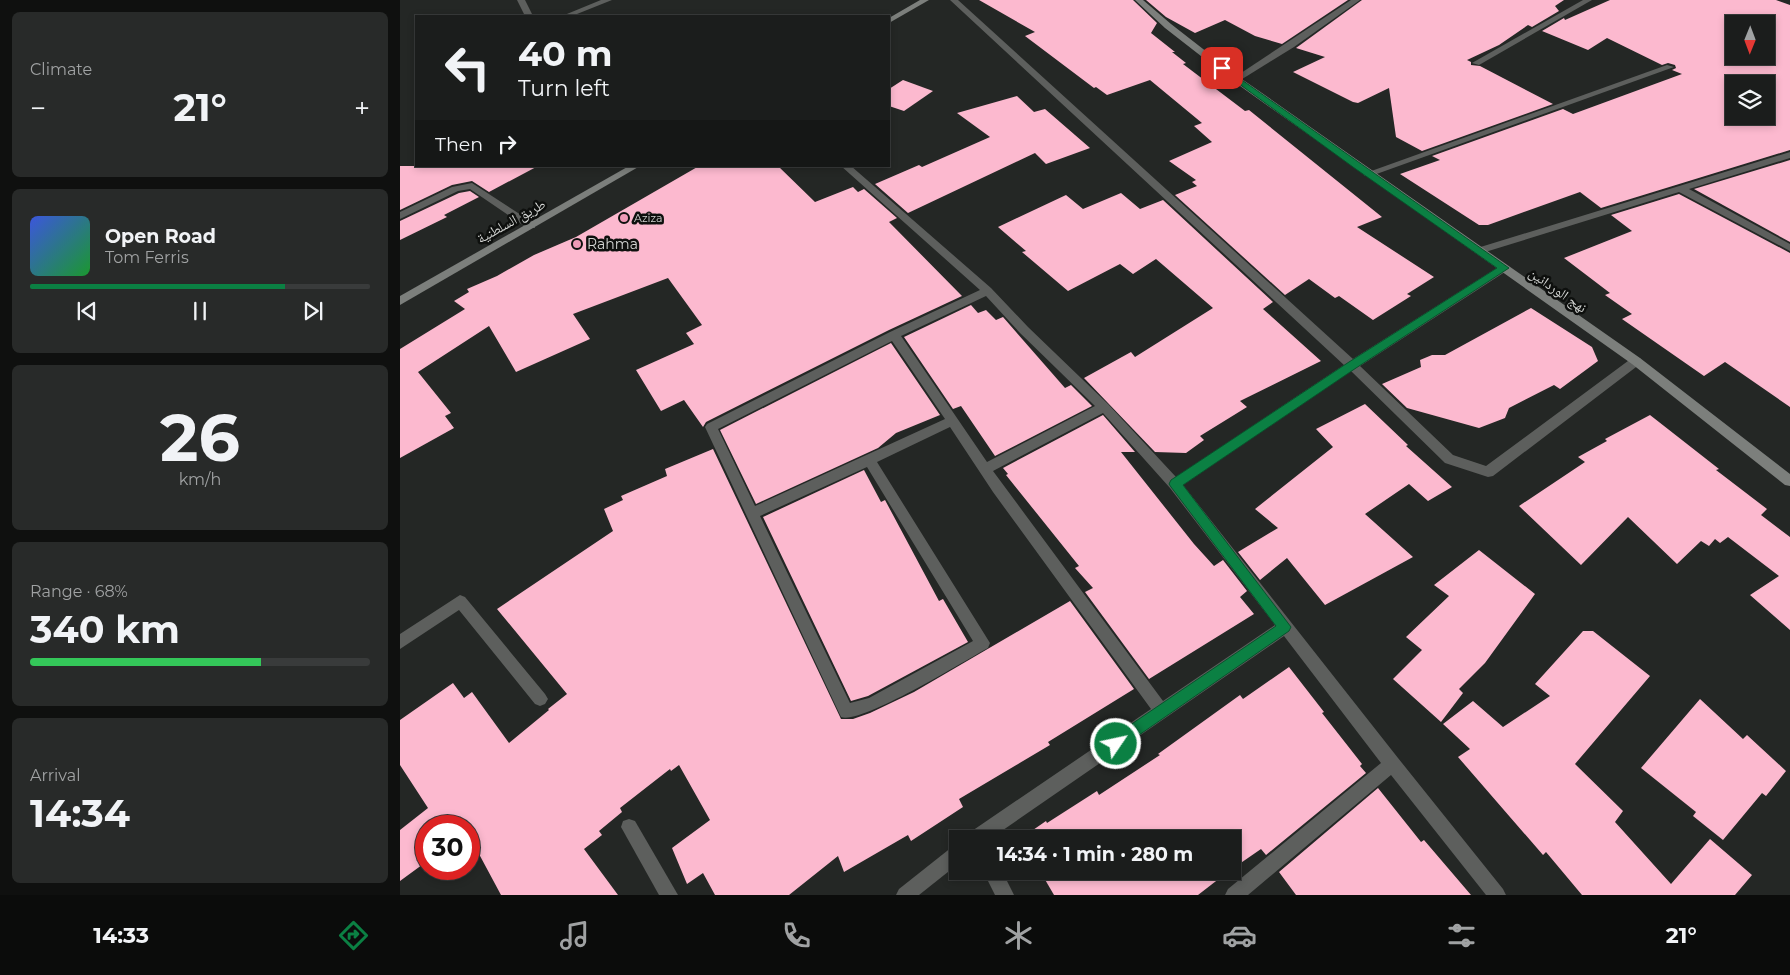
<!DOCTYPE html>
<html lang="en">
<head>
<meta charset="utf-8">
<style>
  body { margin:0; font-family:Montserrat,"Noto Naskh Arabic",sans-serif; background:#282a29; color:#f1f3f6; height:100vh; display:flex; flex-direction:column; font-size:19px; white-space:nowrap }
  * { box-sizing:border-box; margin:0 }
  p { font-size:16px; color:#a0a2a3 }
  .icon { flex:none; width:28px; height:28px; fill:none; stroke:currentColor; stroke-width:2; stroke-linecap:round; stroke-linejoin:round }
  .map { position:relative; flex:1; overflow:hidden }
  .details { display:flex; flex-direction:column; gap:12px; padding:12px; background:#0f100f; width:400px }
  .details>* { flex:none }
  .guide { position:absolute; left:15px; top:15px; width:475px; height:152px; border-radius:0px; box-shadow:0 2px 8px #0003,0 0 0 1px #393b3b; background:#1b1d1c; color:#f1f3f6; overflow:hidden }
  .needle { width:32px; rotate:181deg }
  .buttons { position:absolute; left:1325px; top:15px; display:grid; gap:10px }
  .buttons a { display:grid; place-items:center; width:50px; height:50px; border-radius:0px; background:#1b1d1c; box-shadow:0 2px 8px #0003,0 0 0 1px #393b3b; font-size:25px }
  .speed { position:absolute; left:15px; top:815px; display:flex; gap:10px; font-size:25px; font-weight:700; text-align:center }
  .speed>* { display:grid; place-content:center; width:65px; height:65px; border-radius:50%; background:#1b1d1c; box-shadow:0 2px 8px #0003,0 0 0 1px #393b3b; line-height:1 }
  .speed .limit { border:8px solid #d22; background:#fff; color:#111 }
  .pin { position:absolute; display:grid; place-items:center; width:42px; height:42px; color:#fff; margin:-21px; border-radius:10px; box-shadow:0 2px 8px #0006 }
  .me { position:absolute; width:55px; margin:-28px; rotate:56deg; stroke-linejoin:round; filter:drop-shadow(0 0 4px #0008) }
  .turn { display:flex; align-items:center; gap:18px; height:105px; padding:0 20px; font-size:22px }
  .turn .icon { width:65px; height:65px; stroke-width:2.5 }
  .turn b { display:block; font-size:35px; line-height:42px }
  .then { display:flex; align-items:center; height:48px; padding:0 20px; background:#0003; gap:10px; font-size:19px }
  .big { font-size:38px; font-weight:700; line-height:1.1 }
  .details .widget { flex:1; display:flex; flex-direction:column; justify-content:center; gap:8px; min-width:0; padding:0 18px; border-radius:8px; background:#282a29 }
  .details .dial { align-items:center; gap:0 }
  .dial b { font-size:65px; line-height:1 }
  .song { display:flex; align-items:center; gap:15px }
  .cover { width:60px; height:60px; border-radius:8px; background:linear-gradient(135deg,hsl(230 70% 55%),hsl(130 70% 35%)) }
  .played { height:5px; border-radius:2px; background:linear-gradient(90deg,#0b8043 75%,#393b3b 75%) }
  .keys { display:flex; justify-content:space-around; direction:ltr }
  .heat { display:flex; justify-content:space-between; align-items:center; font-size:28px; direction:ltr }
  .charge { height:8px; border-radius:4px; background:linear-gradient(90deg,#34c759 68%,#393b3b 0) }
  .trip { position:absolute; left:549px; top:830px; width:292px; height:50px; border-radius:0px; background:#1b1d1c; box-shadow:0 2px 8px #0003,0 0 0 1px #393b3b; font-weight:700; line-height:50px; text-align:center }
  .menu { display:flex; height:80px; justify-content:space-around; align-items:center; background:#0b0c0b; color:#a0a2a3 }
  .menu .icon { width:35px; height:35px }
  .menu .selected { color:#0b8043 }
  .menu b { font-size:22px; color:#f1f3f6 }
  main { display:flex; flex:1; min-height:0 }
  .map>svg:first-child { display:block }
  .building { fill:#fcb9cf; fill-rule:evenodd }
  .lines { fill:none; stroke-linecap:round; stroke-linejoin:round }
  .street { fill:#5d5f5d; fill-rule:evenodd }
  .secondary { fill:#7c7f7c; fill-rule:evenodd }
  .route { fill:#0b8043; stroke:#07532c }
  .poi-dot { fill:#f09ab7; stroke:#0e100e; stroke-width:2 }
  .labels { text-anchor:middle; dominant-baseline:central; stroke-width:5; stroke-linejoin:round; paint-order:stroke }
  .far-poi-label { font-size:11px; fill:#d4d6d4; stroke:#0e100e; text-anchor:start }
  .street-label { font-size:14px; fill:#d4d6d4; stroke:#0e100e }
  .poi-label { font-size:14px; fill:#d4d6d4; stroke:#0e100e; text-anchor:start }
</style>
</head>
<body>
<main>
<section class="details">
<div class="widget"><p>Climate</p>
<div class="heat"><a>−</a><b class="big">21°</b><a>+</a></div>
</div>
<div class="widget">
<div class="song"><i class="cover"></i><div><b>Open Road</b><p>Tom Ferris</p></div></div>
<div class="played"></div>
<div class="keys"><svg class="icon" aria-label="previous" viewBox="0 0 24 24"><path d="M18 5L8 12l10 7zM5 5v14"/></svg><svg class="icon" aria-label="pause" viewBox="0 0 24 24"><path d="M8 5v14M16 5v14"/></svg><svg class="icon" aria-label="next" viewBox="0 0 24 24"><path d="M6 5l10 7-10 7zM19 5v14"/></svg></div>
</div>
<div class="widget dial"><b>26</b><p>km/h</p></div>
<div class="widget"><p>Range · 68%</p><b class="big">340 km</b><div class="charge"></div></div>
<div class="widget"><p>Arrival</p><b class="big">14:34</b></div>
</section>
<div class="map">
<svg width="1390" height="895" viewBox="0 0 1390 895">
  <rect width="100%" height="100%" fill="#242725"/>
  <g class="building">
    <path d="M579,0H733L757,23L751,33L775,52H772L786,63L783,64L845,111L849,110L982,217L957,227L1034,277L1007,294L1011,296L973,320L939,296L935,298L909,279L885,295L775,195L797,186L792,182L796,180L769,161L812,142L794,126L802,123L750,80L707,95L696,87L694,88L625,36L635,32Z"/>
    <path d="M746,0H948L882,44L855,36L825,20L795,33L766,17Z"/>
    <path d="M962,0H1164L1155,6L1159,11L1132,27L1128,25L1099,45L1067,60L1071,62V65L1080,66L1153,104L1022,151L996,137L989,88L958,103L953,102L893,72L925,57L896,48Z"/>
    <path d="M1210,0H1376L1390,5V150L1201,208L1180,192L1088,225H1079L1000,174L1040,160L1032,156L1163,109L1173,114L1282,74L1272,70L1276,68L1275,65L1268,63L1262,65L1207,38L1188,50L1142,31L1164,18L1165,20ZM1334,24H1366V56H1334ZM1334,84H1366V116H1334Z"/>
    <path d="M503,80L533,91L504,111L489,106V89Z"/>
    <path d="M617,96L634,112L645,109L690,148L646,164L635,153L508,213L475,184L519,165L522,167L590,137L557,113Z"/>
    <path d="M1390,160V242L1294,189Z"/>
    <path d="M0,166H138L89,192L72,181L52,185L0,210Z"/>
    <path d="M299,166H378L415,202L453,187L458,192L464,189L497,218L489,222L562,296L489,330L306,422L303,427L284,400L261,411L236,370L294,344L286,333L302,325L268,278L173,314L190,339L116,372L89,326L18,372L51,413L45,416L54,428L0,458V349L65,309L54,301L69,292L67,289L97,276L134,255L176,237Z"/>
    <path d="M70,191L79,197L44,215L47,217L0,240V221L59,193Z"/>
    <path d="M721,193L740,209L763,200L873,302L863,309L921,361L840,401L847,407L800,436L804,440L786,453L755,452L684,378L731,352L735,357L813,308L756,259L733,274L720,264L668,291L622,252L626,251L598,227L666,195L683,209Z"/>
    <path d="M1279,194L1390,253V407L1325,362L1304,376L1222,319L1232,314L1205,295L1210,293L1164,258L1232,231L1211,215Z"/>
    <path d="M571,305L578,313L586,310L596,320L603,317L665,388L671,385L692,406L595,456L561,406L553,409L504,337Z"/>
    <path d="M1131,308L1192,347L1198,361L1160,389L1154,385L1109,408L1105,418L1079,428L1007,408L982,384L1021,367L1020,360L1032,355H1045Z"/>
    <path d="M491,343L540,415L496,433L478,448L356,504L320,430Z"/>
    <path d="M965,404L1008,445L1006,446L1052,487L1028,501L1009,484L965,514L1013,557L925,605L887,558L860,580L838,552L878,528L855,509L933,447L916,429Z"/>
    <path d="M703,415L735,452H721L794,544L814,566L823,560L847,591L840,597L854,614L749,679L685,592L693,588L675,568L679,566L606,475L608,474L603,468Z"/>
    <path d="M1250,415L1319,469L1316,470L1367,509L1361,515L1390,537V630L1350,595L1379,576L1328,537L1320,543L1315,539L1309,546L1301,541L1277,564L1228,517L1181,565L1119,506L1185,462L1178,457L1207,441L1205,439Z"/>
    <path d="M313,449L441,719H453L470,713L514,692L670,601L734,689L648,742L650,745L559,799L563,807L511,841L508,835L444,872L438,856L389,895H315L303,873L287,884L272,848L310,820L279,765L271,771L270,769L220,808L222,812L199,831L202,835L184,849L218,895H101L79,854L69,860V826H26V862L0,881V830L28,808L0,765V720L53,683L64,698L72,692L109,743L149,710L148,709L167,694L97,609L213,531L204,509L223,500L221,496L267,476L265,469Z"/>
    <path d="M464,470L481,502L485,500L539,601L543,599L568,642L468,696L451,701L363,517Z"/>
    <path d="M1079,550L1135,594L1085,663L1059,689L1063,693L1041,722L993,679L1022,650L1006,637L1049,596L1034,585Z"/>
    <path d="M1183,631H1193L1250,676L1175,764L1223,811L1215,822L1271,884L1310,839L1352,875L1335,895H1182L1146,852L1143,855L1058,757L1070,749L1043,724L1073,701L1103,727L1150,696L1135,684Z"/>
    <path d="M889,667L924,712L922,713L962,764L960,766L966,773L866,855L861,849L832,869V839H620L646,821L647,823L697,791L699,795L760,755L758,754L840,695L843,699Z"/>
    <path d="M1300,699L1343,739L1347,735L1386,771L1366,796L1362,793L1323,840L1293,816L1296,812L1241,768Z"/>
    <path d="M978,788L1021,842L1024,840L1071,895H896L879,872Z"/>
    <path d="M640,871H829L798,895H654Z"/>
  </g>
  <g class="lines">
    <g class="street">
      <path d="M117,0H125L133,16H125Z"/>
      <path d="M201,0H212L172,16H162Z"/>
      <path d="M550,0H558L953,359L1100,266H1108L1109,268L1108,270L960,366L1053,455L1086,466L1232,358H1240L1242,361L1240,364L1093,476L1088,477L1045,463L951,371L783,485L998,758L1103,889L1106,895H1086L991,775L848,895H825L828,889L981,763L884,636L590,839H567L569,833L751,709L593,492L550,427L477,462L590,643L588,648C564,661 461,725 441,717L305,427L307,424L490,332L580,290L441,166H451L591,288L628,327L708,404L776,477L944,365ZM586,296L620,333L695,406L587,462L501,336ZM492,341L545,419L355,506L318,429ZM703,413L770,488L875,625L763,701L593,471ZM467,467L573,641L469,698L450,703L360,516Z"/>
      <path d="M951,0H960L894,47L839,81L832,79Z"/>
      <path d="M1183,0H1192L1079,65L1072,63Z"/>
      <path d="M311,14H316L320,16H310Z"/>
      <path d="M1267,65L1274,67L971,176H965L963,174Z"/>
      <path d="M1390,152V158L1289,189L1390,244V251L1279,192L1082,253L1078,254L1073,251L1074,249Z"/>
      <path d="M72,183L135,224V228H127L70,189L58,191L0,219V212L52,187Z"/>
      <path d="M60,595L65,597L145,694L148,699L145,704L140,706L135,704L59,610L0,649V634Z"/>
      <path d="M229,819L235,821L278,895H259L221,827L223,821Z"/>
      <path d="M558,845V864L519,895H496L499,889L552,847Z"/>
      <path d="M583,871H602L614,895H595Z"/>
    </g>
    <g class="secondary">
      <path d="M520,0H529L489,23V18Z"/>
      <path d="M735,0H743L771,24L839,77L1240,358L1390,474V486L1385,485L1232,364L833,81L765,28Z"/>
      <path d="M229,166H240L0,305V296Z"/>
    </g>
  </g>
  <path class="route" d="M822,66L1109,268L956,368L783,485L891,627L889,631L716,751L711,749L708,744L711,738L876,626L771,487L769,484L771,480L949,362L1097,268L953,167L820,70L818,68Z"/>
  <g class="poi-dot">
    <circle cx="224" cy="218" r="5"/>
    <circle cx="177" cy="244" r="5"/>
  </g>
  <g class="labels">
    <g class="far-poi-label">
      <text x="234" y="218">Aziza</text>
    </g>
    <g class="street-label">
      <text transform="translate(111 221) rotate(-29)">طريق السلطنية</text>
      <text transform="translate(1158 290) rotate(35)">نهج الوردانين</text>
    </g>
    <g class="poi-label">
      <text x="187" y="244">Rahma</text>
    </g>
  </g>
</svg>
<div class="buttons">
<a><svg class="needle" viewBox="-14 -14 28 28"><path d="M0-13l5 13h-10z" fill="#e53935"/><path d="M0 13l5-13h-10z" fill="#a0a2a3"/></svg></a>
<a><svg class="icon" aria-label="layers" viewBox="0 0 24 24"><path d="M12 4l9 5-9 5-9-5zM3 14l9 5 9-5"/></svg></a>
</div>
<div class="speed"><div class="limit">30</div></div>
<div class="pin" style="left:822px;top:68px;background:#d93025"><svg class="icon" aria-label="arrive" viewBox="0 0 24 24"><path d="M6 21V4h12l-3 4 3 4H6"/></svg></div>
<svg class="me" style="left:716px;top:744px" viewBox="-20 -20 40 40"><circle r="17" fill="#0b8043" stroke="#fff" stroke-width="3"/><path d="M0-11L8 9 0 5-8 9z" fill="#fff"/></svg>
<div class="trip">14:34 · 1 min · 280 m</div>
<div class="guide">
<div class="turn"><svg class="icon" aria-label="left" viewBox="0 0 24 24"><path d="M17 20v-9H6M10 6l-5 5 5 5"/></svg><div><b>40 m</b>Turn left</div></div>
<div class="then">Then<svg class="icon" aria-label="right" viewBox="0 0 24 24"><path d="M7 20v-9h11M14 6l5 5-5 5"/></svg></div>
</div>
</div>
</main>
<nav class="menu">
<b>14:33</b>
<svg class="icon selected" aria-label="directions" viewBox="0 0 24 24"><path d="M12 3l9 9-9 9-9-9zM9 14v-3h6M13 9l2 2-2 2"/></svg>
<svg class="icon" aria-label="music" viewBox="0 0 24 24"><path d="M9 18V5l10-2v13"/><circle cx="6" cy="18" r="3"/><circle cx="16" cy="16" r="3"/></svg>
<svg class="icon" aria-label="phone" viewBox="0 0 24 24"><path d="M5 4h4l2 5-3 2q2 4 5 5l2-3 5 2v4C11 20 4 13 5 4z"/></svg>
<svg class="icon" aria-label="climate" viewBox="0 0 24 24"><path d="M12 3v18M4 7l16 10M4 17L20 7"/></svg>
<svg class="icon" aria-label="car" viewBox="0 0 24 24"><path d="M5 17H2v-5l4-1 3-4h7l3 4 3 1v5h-3M9 17h6M6 11h13"/><circle cx="7" cy="17" r="2"/><circle cx="17" cy="17" r="2"/></svg>
<svg class="icon" aria-label="filters" viewBox="0 0 24 24"><path d="M4 7h16M4 17h16"/><circle cx="9" cy="7" r="2"/><circle cx="15" cy="17" r="2"/></svg>
<b>21°</b>
</nav>
</body>
</html>
